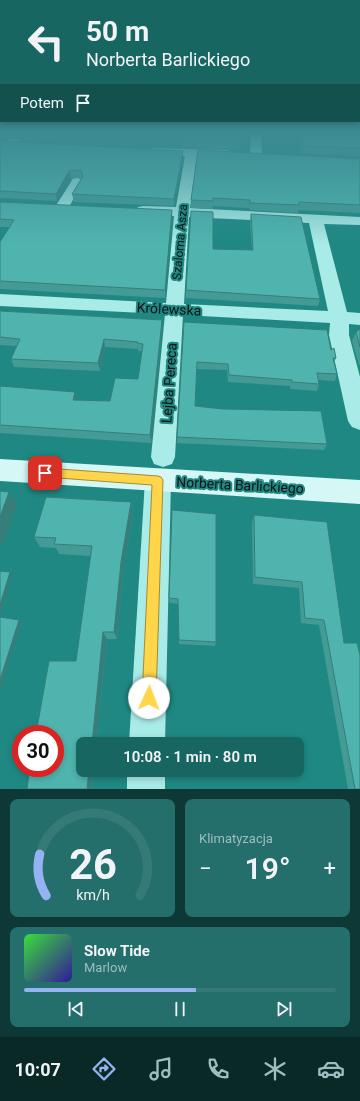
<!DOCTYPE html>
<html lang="pl">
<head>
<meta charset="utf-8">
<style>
  body { margin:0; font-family:Roboto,sans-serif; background:#246e6b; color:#f1f3f6; height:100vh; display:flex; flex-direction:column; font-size:15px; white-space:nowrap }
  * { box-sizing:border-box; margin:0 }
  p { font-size:13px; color:#9ebdbe }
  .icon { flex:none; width:22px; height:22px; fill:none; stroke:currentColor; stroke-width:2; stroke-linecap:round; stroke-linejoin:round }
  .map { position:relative; height:789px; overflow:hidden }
  .sheet { display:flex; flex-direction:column; gap:10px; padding:10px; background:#0d3836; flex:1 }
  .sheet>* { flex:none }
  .banner { position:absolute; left:0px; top:0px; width:360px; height:122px; box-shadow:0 2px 6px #0003; background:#176662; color:#f1f3f6; overflow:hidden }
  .speed { position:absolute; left:12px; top:725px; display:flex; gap:8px; font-size:20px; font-weight:700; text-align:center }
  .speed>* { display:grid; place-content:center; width:52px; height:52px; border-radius:50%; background:#176662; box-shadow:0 2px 6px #0003; line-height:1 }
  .speed .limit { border:6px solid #d22; background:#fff; color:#111 }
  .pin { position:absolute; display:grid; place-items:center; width:34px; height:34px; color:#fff; margin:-17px; border-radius:8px; box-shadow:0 2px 6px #0006 }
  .me { position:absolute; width:44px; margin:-22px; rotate:2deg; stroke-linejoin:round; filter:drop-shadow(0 0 3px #0008) }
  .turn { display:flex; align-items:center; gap:14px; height:84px; padding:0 20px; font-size:18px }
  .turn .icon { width:52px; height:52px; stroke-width:2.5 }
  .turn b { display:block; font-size:28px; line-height:34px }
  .then { display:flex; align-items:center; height:38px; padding:0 20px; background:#0003; gap:8px; font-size:15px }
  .big { font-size:30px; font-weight:600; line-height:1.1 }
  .sheet .widget { flex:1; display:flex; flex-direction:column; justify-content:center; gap:6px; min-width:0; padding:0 14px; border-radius:8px; background:#246e6b }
  .sheet .dial { align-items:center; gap:0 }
  .dial svg { height:104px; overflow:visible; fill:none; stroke:#367a77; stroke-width:7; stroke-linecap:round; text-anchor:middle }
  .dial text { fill:#f1f3f6; stroke:none }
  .song { display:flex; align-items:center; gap:12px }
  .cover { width:48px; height:48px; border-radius:6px; background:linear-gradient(135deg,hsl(120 70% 55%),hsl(250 70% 35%)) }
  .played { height:4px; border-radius:2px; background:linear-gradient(90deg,#95b2f1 55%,#367a77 55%) }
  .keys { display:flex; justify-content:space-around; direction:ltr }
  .heat { display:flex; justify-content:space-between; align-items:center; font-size:22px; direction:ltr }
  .sheet .tiles { flex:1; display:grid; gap:10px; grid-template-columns:1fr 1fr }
  .widget:last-child { grid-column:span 2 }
  .trip { position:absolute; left:76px; top:737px; width:228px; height:40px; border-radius:8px; background:#176662; box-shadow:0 2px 6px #0003; font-weight:600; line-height:40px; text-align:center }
  .tab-bar { display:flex; height:64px; justify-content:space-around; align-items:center; background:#092927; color:#9ebdbe }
  .tab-bar .icon { width:28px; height:28px }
  .tab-bar .selected { color:#95b2f1 }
  .tab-bar b { font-size:18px; color:#f1f3f6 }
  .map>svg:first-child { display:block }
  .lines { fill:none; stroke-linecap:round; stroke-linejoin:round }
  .street { fill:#a9ebe7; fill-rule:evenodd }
  .secondary { fill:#d5f8f7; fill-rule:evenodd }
  .wall { fill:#449b96 }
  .shaded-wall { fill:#377e7a }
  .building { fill:#4fb4ae; stroke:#377e7a }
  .route { fill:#ffd54a; stroke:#a68a30 }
  .labels { text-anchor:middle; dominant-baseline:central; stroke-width:4; stroke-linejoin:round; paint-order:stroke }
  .far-street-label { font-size:12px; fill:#111; stroke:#1f8883 }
  .street-label { font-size:14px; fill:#111; stroke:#1f8883 }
</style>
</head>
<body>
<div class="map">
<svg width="360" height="789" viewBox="0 0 360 789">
  <rect width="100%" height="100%" fill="#1f8883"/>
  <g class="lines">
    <g class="street">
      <path d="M14,134H26L4,154L0,155V146Z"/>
      <path d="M251,134H261L262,156L260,159H252L250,156Z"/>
      <path d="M153,148L227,150L231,152L233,154L231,156L227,158L197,156L190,208L360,217V225L324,224L347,312L360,313V325L349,324V335L360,377V430L352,427L348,421L329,335L330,323L183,315L175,457L172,464L163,467L154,464L151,457L165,314L0,306V294L166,303L174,216L143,214L138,213L136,210L138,207L143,206L176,207L185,156L149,153L147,151L149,149ZM189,217L309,223L328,311L184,304Z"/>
      <path d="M77,178L82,179L83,182L69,207L67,210L62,211L57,210L55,207L71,182L72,179Z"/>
      <path d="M158,469L167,472L171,480L165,744H129L145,480L149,472Z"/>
      <rect x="127" y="770" width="38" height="19"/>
    </g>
    <path class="secondary" d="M0,459L360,480V504L0,481Z"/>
  </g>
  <g class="wall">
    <path d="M0,134H105L99,143L0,139Z"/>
    <path d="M241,134L239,150L183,147V139Z"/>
    <path d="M318,134H360V156L301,153L300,144L301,137L320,138Z"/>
    <path d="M0,141L183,157L174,206L74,202L72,194L82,178H71L57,201L0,198Z"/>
    <path d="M360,159V213L298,210V213L250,210L249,208L213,206V209L191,208V200Z"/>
    <path d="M0,202L172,217L165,298L0,289V242L10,227H0Z"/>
    <path d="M251,214L320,299L318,306L186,298V290L213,249L252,250L250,222Z"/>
    <path d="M0,311L162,320V328L151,443L0,433V386L77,400L110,401L138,379L142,351H138V349L105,347L100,371L14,367L11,359L17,346L0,345Z"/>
    <path d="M184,322L331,350L336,358L334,363L337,374L335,381L318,380L319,384L317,391L290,389V386L228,382L227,370L197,369L195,406L327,444L324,450L177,443Z"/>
    <path d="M360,329V365H359L352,341L356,332Z"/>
    <path d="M46,497L131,502L133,513L123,572L117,639H107L96,744H83V770H94L92,789H27L30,768H55V734H36L49,661H76L91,556L59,554L56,548L40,547L34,537Z"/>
    <path d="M216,514V642L215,646L179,644L178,604L170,603L169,598Z"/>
    <path d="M254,515L327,522L360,789H348L319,625L301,623L299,588L253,584L252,523Z"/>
  </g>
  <g class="shaded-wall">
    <path d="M100,134H105L99,143L98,137Z"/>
    <path d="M183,151V157L174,206V199Z"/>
    <path d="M69,171L71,178L57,201L56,194Z"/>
    <path d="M172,210V217L165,298V290Z"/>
    <path d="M162,320V328L151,443L150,435Z"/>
    <path d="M104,339L105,347L100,371L98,363Z"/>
    <path d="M75,392L77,399L73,400Z"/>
    <path d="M9,492L17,504L3,545L0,542V517Z"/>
    <path d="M131,502L133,513L123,572L117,639L114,632L121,562Z"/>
    <path d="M10,572L12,575L0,617V605Z"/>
    <path d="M19,620L22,622L0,691V680Z"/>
    <path d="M103,632L107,639L96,744H92Z"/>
    <path d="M89,770H94L92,789H87Z"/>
  </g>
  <g class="building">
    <path d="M45,134H100L98,137Z"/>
    <path d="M184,134H241L240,142L183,139Z"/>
    <path d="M322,134H360V148L303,146L301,137L323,138Z"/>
    <path d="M0,141L183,151L174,199L72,194L83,176L81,170L69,171L56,194L0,191Z"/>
    <path d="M198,150L360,159V205L299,202V205L250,203V200L213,198V201L191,200Z"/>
    <path d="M0,202L172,210L165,290L0,281V242L14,220L0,219Z"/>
    <path d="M191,211L213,212V249L253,250L251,214L301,217L320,299L186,290Z"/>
    <path d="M0,311L162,320L150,435L0,425V386L75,392L73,400L110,401L115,378L138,379L143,344L137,343L138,342L104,339L98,363L11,359L20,339L0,337Z"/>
    <path d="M184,322L327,330L331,350L334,348L336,358H333L337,374L317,373L319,384L292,382V380L229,375L228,364L197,362L195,406L223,409L321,411L327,444L177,437Z"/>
    <path d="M360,329V347L356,332Z"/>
    <path d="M0,491L9,492L0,517Z"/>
    <path d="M46,497L131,502L121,562L114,632H103L92,744H83V770H89L87,789H27L30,768H55V734H36L49,661H76L92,546L54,544L56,538L34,537Z"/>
    <path d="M172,510L216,514V642L179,640L178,599L169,598Z"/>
    <path d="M254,515L327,522L344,643H357L360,655V789H355L324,620L305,618L302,582L255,577Z"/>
    <path d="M0,571L10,572L0,605Z"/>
    <path d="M0,617L19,620L0,680Z"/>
  </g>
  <linearGradient id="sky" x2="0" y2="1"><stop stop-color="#114b48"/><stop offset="0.55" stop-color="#3c8b93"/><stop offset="1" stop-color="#3c8b93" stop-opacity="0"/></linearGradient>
  <rect width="360" height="245" fill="url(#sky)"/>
  <path class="route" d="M45,468L158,476L161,477L163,480L156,698L154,703L149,705L144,703L142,698L152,485L45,477L41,476L40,473L41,470Z"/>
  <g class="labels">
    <g class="far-street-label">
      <text transform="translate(180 242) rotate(-85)">Szaloma Asza</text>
    </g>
    <g class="street-label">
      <text transform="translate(169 309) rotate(3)">Królewska</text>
      <text transform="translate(169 383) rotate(-86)">Lejba Pereca</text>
      <text transform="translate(240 485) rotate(3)">Norberta Barlickiego</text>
    </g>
  </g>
</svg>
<div class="speed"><div class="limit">30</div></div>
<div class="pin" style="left:45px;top:473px;background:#d93025"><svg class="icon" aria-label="arrive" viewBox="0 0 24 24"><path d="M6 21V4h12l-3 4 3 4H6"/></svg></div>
<svg class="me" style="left:149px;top:698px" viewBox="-20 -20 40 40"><circle r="19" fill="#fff"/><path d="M0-13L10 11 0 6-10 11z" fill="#ffd54a"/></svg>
<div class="trip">10:08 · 1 min · 80 m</div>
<div class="banner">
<div class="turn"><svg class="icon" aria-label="left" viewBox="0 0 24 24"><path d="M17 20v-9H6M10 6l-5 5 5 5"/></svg><div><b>50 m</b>Norberta Barlickiego</div></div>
<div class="then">Potem<svg class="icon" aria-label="arrive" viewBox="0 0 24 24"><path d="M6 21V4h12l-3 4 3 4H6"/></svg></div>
</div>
</div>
<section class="sheet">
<div class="tiles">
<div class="widget dial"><svg viewBox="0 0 100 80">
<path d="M14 69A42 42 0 1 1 86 69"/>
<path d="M14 69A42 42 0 0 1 9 37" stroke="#95b2f1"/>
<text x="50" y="56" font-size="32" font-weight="700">26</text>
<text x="50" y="72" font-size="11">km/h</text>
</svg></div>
<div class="widget"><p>Klimatyzacja</p>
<div class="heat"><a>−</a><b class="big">19°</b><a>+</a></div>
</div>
<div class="widget">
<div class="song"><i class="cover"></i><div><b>Slow Tide</b><p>Marlow</p></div></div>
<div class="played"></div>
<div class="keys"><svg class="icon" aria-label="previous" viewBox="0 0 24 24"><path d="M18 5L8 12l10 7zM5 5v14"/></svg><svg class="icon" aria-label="pause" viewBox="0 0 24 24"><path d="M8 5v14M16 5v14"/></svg><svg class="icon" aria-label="next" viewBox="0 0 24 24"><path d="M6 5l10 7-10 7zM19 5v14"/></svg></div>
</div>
</div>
</section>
<nav class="tab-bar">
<b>10:07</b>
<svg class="icon selected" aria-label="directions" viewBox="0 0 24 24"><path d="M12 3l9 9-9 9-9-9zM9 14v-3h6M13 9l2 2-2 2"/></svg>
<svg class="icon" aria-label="music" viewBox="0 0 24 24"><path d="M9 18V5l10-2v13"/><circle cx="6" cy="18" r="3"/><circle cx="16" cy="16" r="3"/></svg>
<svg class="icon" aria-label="phone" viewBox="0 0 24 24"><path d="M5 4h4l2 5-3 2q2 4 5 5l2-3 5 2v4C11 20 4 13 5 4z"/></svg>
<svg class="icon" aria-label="climate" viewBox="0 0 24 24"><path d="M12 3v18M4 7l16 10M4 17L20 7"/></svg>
<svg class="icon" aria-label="car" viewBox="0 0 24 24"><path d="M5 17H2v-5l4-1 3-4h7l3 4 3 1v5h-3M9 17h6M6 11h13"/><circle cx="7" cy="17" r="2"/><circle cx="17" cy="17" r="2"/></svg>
</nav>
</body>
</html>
